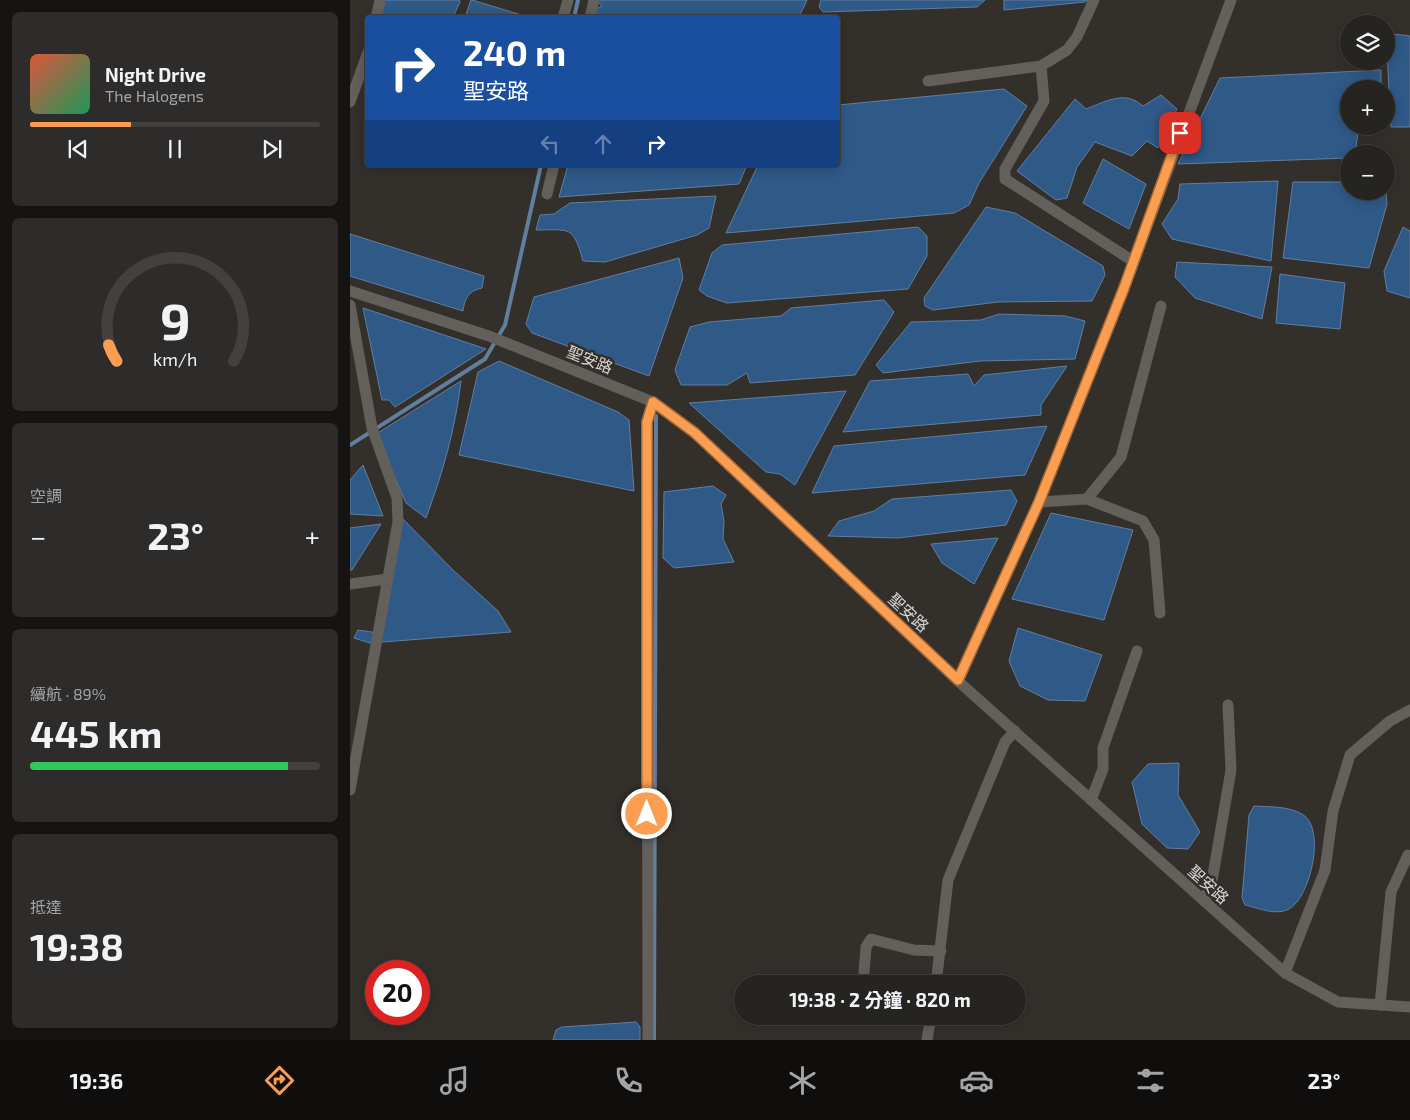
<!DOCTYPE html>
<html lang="zh-TW">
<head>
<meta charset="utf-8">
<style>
  body { margin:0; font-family:"Exo 2","Noto Sans TC",sans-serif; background:#2e2c2a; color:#f1f3f6; height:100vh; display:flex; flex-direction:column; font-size:19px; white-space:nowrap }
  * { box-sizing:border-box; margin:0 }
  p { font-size:16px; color:#a4a4a5 }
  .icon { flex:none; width:28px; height:28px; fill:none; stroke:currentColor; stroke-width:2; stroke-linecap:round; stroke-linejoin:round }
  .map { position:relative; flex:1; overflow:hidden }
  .sheet { display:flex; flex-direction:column; gap:12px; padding:12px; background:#151412; width:350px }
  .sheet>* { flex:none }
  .guide { position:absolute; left:15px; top:15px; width:475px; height:152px; border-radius:5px; box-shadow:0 2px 12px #0003,0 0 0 1px #42413f; background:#1a4fa0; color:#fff; overflow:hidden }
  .controls { position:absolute; left:990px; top:15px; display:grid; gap:10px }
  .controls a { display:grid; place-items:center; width:55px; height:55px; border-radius:50%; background:#262421; box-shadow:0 2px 12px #0003,0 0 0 1px #42413f; font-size:25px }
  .speed { position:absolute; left:15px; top:960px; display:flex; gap:10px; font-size:25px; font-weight:700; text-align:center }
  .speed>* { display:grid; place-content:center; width:65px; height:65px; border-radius:50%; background:#262421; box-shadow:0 2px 12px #0003,0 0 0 1px #42413f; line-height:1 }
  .speed .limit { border:8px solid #d22; background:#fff; color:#111 }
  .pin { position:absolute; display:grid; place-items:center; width:42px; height:42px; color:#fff; margin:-21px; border-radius:10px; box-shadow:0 2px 8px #0006 }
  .me { position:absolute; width:55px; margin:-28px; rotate:0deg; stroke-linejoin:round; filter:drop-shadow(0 0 4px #0008) }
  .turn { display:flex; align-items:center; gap:18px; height:105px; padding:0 15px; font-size:22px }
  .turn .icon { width:65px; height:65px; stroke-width:2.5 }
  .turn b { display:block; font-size:35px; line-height:42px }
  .lanes { display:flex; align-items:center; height:48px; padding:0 15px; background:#0003; justify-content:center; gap:25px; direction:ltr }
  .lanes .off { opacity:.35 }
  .big { font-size:38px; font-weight:700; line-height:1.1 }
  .sheet .tile { flex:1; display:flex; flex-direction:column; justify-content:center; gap:8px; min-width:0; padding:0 18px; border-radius:8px; background:#2e2c2a }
  .sheet .dial { align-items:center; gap:0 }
  .dial svg { height:130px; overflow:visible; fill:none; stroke:#42413f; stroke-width:7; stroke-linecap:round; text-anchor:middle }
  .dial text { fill:#f1f3f6; stroke:none }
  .song { display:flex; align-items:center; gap:15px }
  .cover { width:60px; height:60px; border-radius:8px; background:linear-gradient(135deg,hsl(10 70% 55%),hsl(150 70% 35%)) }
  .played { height:5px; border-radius:2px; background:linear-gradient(90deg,#fb9e52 35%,#42413f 35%) }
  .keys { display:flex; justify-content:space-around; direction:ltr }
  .heat { display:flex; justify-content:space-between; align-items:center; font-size:28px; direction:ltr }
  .charge { height:8px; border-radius:4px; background:linear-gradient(90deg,#34c759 89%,#42413f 0) }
  .trip { position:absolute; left:384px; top:975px; width:292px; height:50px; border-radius:25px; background:#262421; box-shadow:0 2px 12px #0003,0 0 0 1px #42413f; font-weight:700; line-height:50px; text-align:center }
  .dock { display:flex; height:80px; justify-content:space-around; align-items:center; background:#0f0e0d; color:#a4a4a5 }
  .dock .icon { width:35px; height:35px }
  .dock .current { color:#fb9e52 }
  .dock b { font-size:22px; color:#f1f3f6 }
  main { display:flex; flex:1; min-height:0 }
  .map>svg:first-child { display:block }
  .water { fill:#2f5987; stroke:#627e9e }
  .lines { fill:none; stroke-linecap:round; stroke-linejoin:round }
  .stream { stroke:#627e9e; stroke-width:4 }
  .minor { stroke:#635f5b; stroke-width:11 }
  .route-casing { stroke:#a36735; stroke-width:12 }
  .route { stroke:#fb9e52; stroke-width:9 }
  .labels { text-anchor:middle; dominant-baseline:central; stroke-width:5; stroke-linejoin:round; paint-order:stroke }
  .street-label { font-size:16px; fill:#d8d5d3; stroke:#33302c }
</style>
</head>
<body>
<main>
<section class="sheet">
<div class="tile">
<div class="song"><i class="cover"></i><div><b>Night Drive</b><p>The Halogens</p></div></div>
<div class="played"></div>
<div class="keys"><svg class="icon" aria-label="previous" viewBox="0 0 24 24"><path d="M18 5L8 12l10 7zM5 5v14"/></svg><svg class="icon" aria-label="pause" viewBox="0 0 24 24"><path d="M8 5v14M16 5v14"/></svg><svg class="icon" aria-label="next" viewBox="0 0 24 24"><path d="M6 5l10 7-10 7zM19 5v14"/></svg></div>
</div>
<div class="tile dial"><svg viewBox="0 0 100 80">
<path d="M14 69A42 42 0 1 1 86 69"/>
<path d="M14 69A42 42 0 0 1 9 59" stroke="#fb9e52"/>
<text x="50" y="56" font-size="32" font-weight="700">9</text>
<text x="50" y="72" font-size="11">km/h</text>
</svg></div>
<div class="tile"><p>空調</p>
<div class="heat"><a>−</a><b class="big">23°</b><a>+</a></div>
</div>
<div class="tile"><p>續航 · 89%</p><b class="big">445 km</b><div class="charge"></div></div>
<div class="tile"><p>抵達</p><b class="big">19:38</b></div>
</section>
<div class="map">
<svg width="1060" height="1040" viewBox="0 0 1060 1040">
  <rect width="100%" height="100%" fill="#33302c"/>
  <g class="water">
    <path d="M35,0H109L110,2L103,17H56L55,15L31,18Z"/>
    <path d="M121,0H122L178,17H115Z"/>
    <path d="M246,0H457L449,17L243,18L245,10L252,6Z"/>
    <path d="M471,0H635L627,7L473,12L469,7Z"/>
    <path d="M654,0H738L735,2L654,10Z"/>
    <path d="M1036,33L1060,36V127H1041Z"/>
    <path d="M1031,70V89H999V126H1009L1005,154H999V158L828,164L870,78Z"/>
    <path d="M654,89L677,106L629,183L619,205L604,213L376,233L408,165H488V105Z"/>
    <path d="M811,95L827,109L808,148L797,141L782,156L745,142L727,167L717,198L706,200L667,171L725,99L736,109C757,101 775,90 793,106Z"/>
    <path d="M753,159L796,184L779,229L733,203Z"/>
    <path d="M218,165H397L389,184L209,197Z"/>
    <path d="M928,181L921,261L822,239L812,224L828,199L830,184Z"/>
    <path d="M943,182H999V191H1036L1037,204L1019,268L933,258Z"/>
    <path d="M366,196L359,228L347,235L255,262L233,261C223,225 220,230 186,230L190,215L204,214L220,203Z"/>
    <path d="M636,207L665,213L753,266L755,275L742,301L648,302L583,310L575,306L574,298Z"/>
    <path d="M568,227L577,236V256L558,289L377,303L357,296L349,290L362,253L372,245Z"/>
    <path d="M1053,227L1060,231V298L1037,291L1034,271Z"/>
    <path d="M0,234L134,276L132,288C118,291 115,298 113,311L0,276Z"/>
    <path d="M329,258L333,278L299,376L182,333L176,324L184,297Z"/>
    <path d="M827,262L922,267L912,319L845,298L825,277Z"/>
    <path d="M930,274L995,283L990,329L926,323Z"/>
    <path d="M534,300L544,312L505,375L400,383L397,373L377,385H331L325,370L340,327L359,322L431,316L441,308Z"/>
    <path d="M13,308L136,349L45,407L39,400H32Z"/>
    <path d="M649,314L715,316L735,321L725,359L630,361L533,373L526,365L561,322L631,320Z"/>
    <path d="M149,361L268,412L279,420L284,491L109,455L128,372Z"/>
    <path d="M717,366L691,405V415L493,432L520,381L618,374L624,386L634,375Z"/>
    <path d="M111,381C105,430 93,472 76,518L56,503L26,434Z"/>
    <path d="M496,391L445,485L430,474L416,472L339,403Z"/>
    <path d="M697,426L675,475L462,493L484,446Z"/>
    <path d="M13,465L33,516L0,514V480Z"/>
    <path d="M363,486L376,495L371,504L374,521L373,539L384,562L324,568L313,558L314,492Z"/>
    <path d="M661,490L667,501L656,525L548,538L478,536L489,521L524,511L542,499Z"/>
    <path d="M701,513L783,530L754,620L662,599Z"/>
    <path d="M53,519L103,570L148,611L161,632L20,643L4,638L8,630L28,633Z"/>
    <path d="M31,524L2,570H0V528Z"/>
    <path d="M648,538L624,584L592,563L581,544Z"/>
    <path d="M668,628L752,655L735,701L698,700L670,686L659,661Z"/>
    <path d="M829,763L828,795L850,832L838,849L817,848L792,824L782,782L798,764Z"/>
    <path d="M904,806C920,807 938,806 952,814C977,828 960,898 939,909C925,916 909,908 895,905L892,898L899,815Z"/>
    <path d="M286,1022L290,1027V1040H203L206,1030L212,1027Z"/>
  </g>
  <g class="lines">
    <g class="stream">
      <path d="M224,18L228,0"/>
      <path d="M0,445L135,359L155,325L191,165"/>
      <path d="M304,1040L306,416"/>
    </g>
    <g class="minor">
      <path d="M26,18L30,0"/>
      <path d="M213,18L218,0"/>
      <path d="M240,18L244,0"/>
      <path d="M691,66L694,101L655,169V179L783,261"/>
      <path d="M578,81L691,66L717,50L727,37L744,0"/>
      <path d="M0,102L18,52"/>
      <path d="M197,194L204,165"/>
      <path d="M0,291L139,336L303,402L345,433L608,681L935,973L988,1002L1060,1007"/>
      <path d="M0,305L22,428L47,498L48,522L0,790"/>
      <path d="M737,499L771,457L811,306"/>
      <path d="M689,502L737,499L793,521L804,540L810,613"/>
      <path d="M0,584L38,579"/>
      <path d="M608,681L689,502L774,288L881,0"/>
      <path d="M741,800L753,769V748L787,651"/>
      <path d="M854,901L862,881L881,770L878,705"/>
      <path d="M514,973L516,947L521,939L564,950L591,951"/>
      <path d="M935,973L975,870L983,811L1000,755L1040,721L1060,710"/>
      <path d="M586,984L598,880L655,742L665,731"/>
      <path d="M1030,1005L1041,892L1058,855"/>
      <path d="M298,1040L297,421L303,402"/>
      <path d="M577,1040L581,1016"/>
    </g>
  </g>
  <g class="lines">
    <g class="route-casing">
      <path id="route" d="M297,814V422L303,402L345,433L608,680L689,502L774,288L830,133"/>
    </g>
    <use href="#route" class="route"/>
  </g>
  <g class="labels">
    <g class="street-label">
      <text transform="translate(240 359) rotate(22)">聖安路</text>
      <text transform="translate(559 612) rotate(43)">聖安路</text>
      <text transform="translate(859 884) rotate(42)">聖安路</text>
    </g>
  </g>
</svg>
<div class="controls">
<a><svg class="icon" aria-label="layers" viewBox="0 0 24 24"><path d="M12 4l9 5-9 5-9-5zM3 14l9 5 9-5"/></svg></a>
<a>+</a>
<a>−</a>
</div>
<div class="speed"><div class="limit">20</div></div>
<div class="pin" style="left:830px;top:133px;background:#d93025"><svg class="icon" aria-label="arrive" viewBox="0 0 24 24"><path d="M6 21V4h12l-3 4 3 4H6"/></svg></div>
<svg class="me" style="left:297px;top:814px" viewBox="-20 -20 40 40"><circle r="17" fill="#fb9e52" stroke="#fff" stroke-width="3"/><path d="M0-11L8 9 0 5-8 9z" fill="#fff"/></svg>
<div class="trip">19:38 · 2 分鐘 · 820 m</div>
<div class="guide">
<div class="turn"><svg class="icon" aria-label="right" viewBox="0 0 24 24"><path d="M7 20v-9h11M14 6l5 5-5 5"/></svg><div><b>240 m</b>聖安路</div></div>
<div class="lanes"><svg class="icon off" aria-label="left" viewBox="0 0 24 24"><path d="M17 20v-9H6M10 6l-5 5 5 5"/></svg><svg class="icon off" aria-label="ahead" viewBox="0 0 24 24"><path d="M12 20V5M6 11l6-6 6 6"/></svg><svg class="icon" aria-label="right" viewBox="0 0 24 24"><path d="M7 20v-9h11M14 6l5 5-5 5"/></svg></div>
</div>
</div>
</main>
<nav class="dock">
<b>19:36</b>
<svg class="icon current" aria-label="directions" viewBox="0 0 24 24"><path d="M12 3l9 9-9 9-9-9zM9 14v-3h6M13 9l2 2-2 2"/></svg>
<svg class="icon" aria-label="music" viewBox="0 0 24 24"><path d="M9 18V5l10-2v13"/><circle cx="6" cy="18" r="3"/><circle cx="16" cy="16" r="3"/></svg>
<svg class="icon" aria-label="phone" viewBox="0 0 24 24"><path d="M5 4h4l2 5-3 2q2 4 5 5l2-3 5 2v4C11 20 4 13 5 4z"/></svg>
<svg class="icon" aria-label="climate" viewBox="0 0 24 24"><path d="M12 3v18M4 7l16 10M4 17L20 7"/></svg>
<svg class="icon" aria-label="car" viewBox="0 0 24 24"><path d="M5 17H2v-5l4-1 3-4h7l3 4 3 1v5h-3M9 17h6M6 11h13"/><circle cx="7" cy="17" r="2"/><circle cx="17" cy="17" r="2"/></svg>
<svg class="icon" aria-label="filters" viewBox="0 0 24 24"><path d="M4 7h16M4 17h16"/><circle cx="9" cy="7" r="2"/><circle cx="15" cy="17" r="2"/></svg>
<b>23°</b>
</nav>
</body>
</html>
